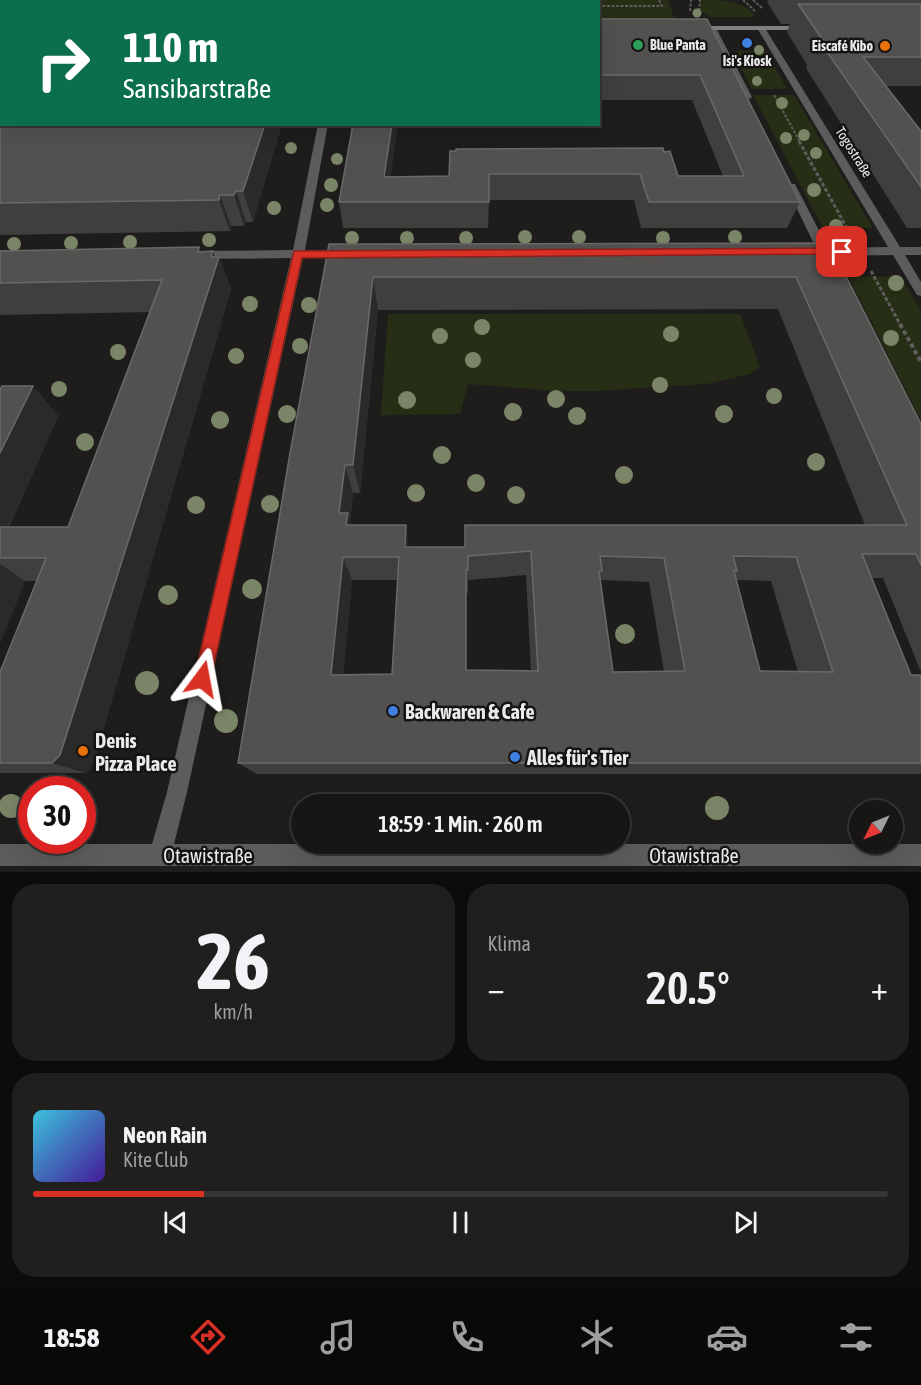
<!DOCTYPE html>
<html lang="de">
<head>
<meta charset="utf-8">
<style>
  body { margin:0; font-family:"Asap Condensed",sans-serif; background:#201f1d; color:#f1f3f6; height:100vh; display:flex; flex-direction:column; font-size:22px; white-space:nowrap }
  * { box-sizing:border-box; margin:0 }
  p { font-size:20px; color:#9e9fa0 }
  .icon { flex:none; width:33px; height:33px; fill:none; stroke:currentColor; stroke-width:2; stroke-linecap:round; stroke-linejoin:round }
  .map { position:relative; height:872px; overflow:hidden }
  .side { display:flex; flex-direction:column; gap:12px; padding:12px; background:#0d0c0b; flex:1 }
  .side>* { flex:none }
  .hud { position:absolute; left:0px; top:0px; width:600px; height:126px; box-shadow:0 6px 24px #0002,0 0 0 2px #363534; background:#0b6e4f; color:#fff; overflow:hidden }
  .needle { width:39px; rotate:227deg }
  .controls { position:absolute; left:849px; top:800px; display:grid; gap:12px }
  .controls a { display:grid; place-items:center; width:54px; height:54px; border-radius:50%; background:#171614; box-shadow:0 6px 24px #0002,0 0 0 2px #363534; font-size:30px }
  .speed { position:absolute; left:18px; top:776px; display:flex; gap:12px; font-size:30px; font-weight:700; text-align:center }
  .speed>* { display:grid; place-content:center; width:78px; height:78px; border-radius:50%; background:#171614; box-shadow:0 6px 24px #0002,0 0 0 2px #363534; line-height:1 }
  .speed .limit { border:9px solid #d22; background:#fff; color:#111 }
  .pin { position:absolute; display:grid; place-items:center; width:51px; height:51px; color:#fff; margin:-26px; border-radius:12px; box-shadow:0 3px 9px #0006 }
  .me { position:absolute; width:66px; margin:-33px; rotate:13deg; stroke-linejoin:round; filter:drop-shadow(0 0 4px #0008) }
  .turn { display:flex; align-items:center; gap:21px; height:126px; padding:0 24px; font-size:27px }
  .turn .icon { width:78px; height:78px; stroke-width:2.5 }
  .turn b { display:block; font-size:42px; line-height:51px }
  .big { font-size:45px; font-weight:600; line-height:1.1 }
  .side .card { flex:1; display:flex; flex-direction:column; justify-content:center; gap:9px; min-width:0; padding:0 21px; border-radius:24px; background:#201f1d }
  .side .dial { align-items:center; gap:0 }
  .dial b { font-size:78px; line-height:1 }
  .song { display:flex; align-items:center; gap:18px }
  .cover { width:72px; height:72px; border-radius:9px; background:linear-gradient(135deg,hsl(190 70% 55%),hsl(260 70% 35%)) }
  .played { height:6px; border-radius:3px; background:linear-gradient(90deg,#d93025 20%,#363534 20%) }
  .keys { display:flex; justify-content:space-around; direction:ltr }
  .heat { display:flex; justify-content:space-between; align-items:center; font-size:33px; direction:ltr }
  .side .tiles { flex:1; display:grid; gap:12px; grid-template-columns:1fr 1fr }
  .card:last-child { grid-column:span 2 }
  .trip { position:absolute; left:291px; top:794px; width:339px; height:60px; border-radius:30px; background:#171614; box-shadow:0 6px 24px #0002,0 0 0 2px #363534; font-weight:600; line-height:60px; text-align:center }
  .tabs { display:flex; height:96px; justify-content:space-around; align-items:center; background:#090908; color:#9e9fa0 }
  .tabs .icon { width:42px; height:42px }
  .tabs .current { color:#d93025 }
  .tabs b { font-size:27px; color:#f1f3f6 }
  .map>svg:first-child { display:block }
  .green { fill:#262e15 }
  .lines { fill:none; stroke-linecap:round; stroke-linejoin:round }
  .path-far2 { stroke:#5e5d5b; stroke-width:2; stroke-dasharray:3 1.5; stroke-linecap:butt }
  .path-far1 { stroke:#5e5d5b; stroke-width:3; stroke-dasharray:4 2; stroke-linecap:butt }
  .path { stroke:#5e5d5b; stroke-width:4; stroke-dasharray:4.5 3; stroke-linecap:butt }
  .street { fill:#5d5b5b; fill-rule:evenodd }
  .secondary { fill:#817e7f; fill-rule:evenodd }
  .primary { fill:#9d9a9a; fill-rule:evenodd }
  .tree { fill:#7a8466 }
  .wall { fill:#413f3e; fill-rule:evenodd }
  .shaded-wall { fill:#2c2a28 }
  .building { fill:#535150; stroke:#6b6968; stroke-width:1.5; fill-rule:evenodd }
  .route { fill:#d93025; stroke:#8d1f18; stroke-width:1.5 }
  .shop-dot { fill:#3f7fe0; stroke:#161412; stroke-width:2 }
  .leisure-dot { fill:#2e9e5b; stroke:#161412; stroke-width:2 }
  .food-dot { fill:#e8710a; stroke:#161412; stroke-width:2 }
  .labels { text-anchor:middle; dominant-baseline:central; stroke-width:5; stroke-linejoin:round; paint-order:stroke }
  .far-poi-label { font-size:14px; font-weight:bold; fill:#ebeae9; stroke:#161412; text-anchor:start }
  .far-street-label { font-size:14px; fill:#ebeae9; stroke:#161412 }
  .near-poi-label { font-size:20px; font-weight:bold; fill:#ebeae9; stroke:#161412; text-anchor:start }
  .near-street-label { font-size:20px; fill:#ebeae9; stroke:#161412 }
</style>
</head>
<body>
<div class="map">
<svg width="921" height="872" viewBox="0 0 921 872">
  <rect width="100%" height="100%" fill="#1f1d1b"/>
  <g class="green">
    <path d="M384,0H668L676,24H599L598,2Z"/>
    <path d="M701,0C722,0 746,0 755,17H711L701,11Z"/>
    <path d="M738,51H766L787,89H752L733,53H739Z"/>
    <path d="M753,95H794L873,228H823Z"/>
    <path d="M848,276L901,277L921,311V420Z"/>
    <path d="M388,314H740L760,367L750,374L707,384L596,391H556L468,384L460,414L381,415Z"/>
  </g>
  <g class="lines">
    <g class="path-far2">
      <path d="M743,0L755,11"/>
      <path d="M753,0L763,9"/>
      <path d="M598,6H662L659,0"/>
      <path d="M690,11L691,0"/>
      <path d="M699,11L700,0"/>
      <path d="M774,95L800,142"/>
    </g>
    <g class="path-far1">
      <path d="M799,141L849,232"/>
      <path d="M871,271L901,326"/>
    </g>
    <path class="path" d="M900,324L921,362"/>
    <g class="street">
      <path d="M346,0H354L345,2Z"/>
      <path d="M709,26L716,28L752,97L750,99L742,97L708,28Z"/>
      <path d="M758,26L765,28L900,247H921V255H905L921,282V296L917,295L893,255L831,256L833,259L827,263L823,262L819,256L809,255L807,252L816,248L786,186L787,184H795L796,186L828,248L888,247L757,28Z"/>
      <path d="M318,124H328L305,250H345L351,254L345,258H303L187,792L174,844H921V866H0V844H152L167,792L291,258L195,259L189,255L195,251L293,250Z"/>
    </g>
    <path class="secondary" d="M688,26H808L812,28L808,30H691L687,28Z"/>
    <path class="primary" d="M11,0H19L10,2Z"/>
  </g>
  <g class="tree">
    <circle cx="697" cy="13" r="4.5"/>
    <circle cx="759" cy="50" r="5"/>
    <circle cx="757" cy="81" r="5"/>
    <circle cx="782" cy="103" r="6"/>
    <circle cx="804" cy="135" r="6"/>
    <circle cx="786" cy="138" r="6"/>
    <circle cx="291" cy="148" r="6"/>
    <circle cx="816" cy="153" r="6"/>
    <circle cx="337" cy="159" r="6"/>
    <circle cx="331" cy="185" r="7"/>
    <circle cx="814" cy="190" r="7"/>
    <circle cx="327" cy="205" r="7"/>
    <circle cx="274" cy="208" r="7"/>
    <circle cx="836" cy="226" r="7"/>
    <circle cx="525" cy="237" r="7"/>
    <circle cx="579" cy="237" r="7"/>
    <circle cx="735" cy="237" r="7"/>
    <circle cx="352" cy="238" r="7"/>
    <circle cx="407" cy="238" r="7"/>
    <circle cx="466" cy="238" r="7"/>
    <circle cx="663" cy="238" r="7"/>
    <circle cx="209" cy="240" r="7"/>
    <circle cx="130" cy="242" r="7"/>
    <circle cx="71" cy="243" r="7"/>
    <circle cx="14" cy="244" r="7"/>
    <circle cx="896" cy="283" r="8"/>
    <circle cx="250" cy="304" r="8"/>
    <circle cx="309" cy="305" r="8"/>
    <circle cx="482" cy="327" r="8"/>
    <circle cx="671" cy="334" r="8"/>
    <circle cx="440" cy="336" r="8"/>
    <circle cx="891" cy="338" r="8"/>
    <circle cx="300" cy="346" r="8"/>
    <circle cx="118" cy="352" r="8"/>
    <circle cx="236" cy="356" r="8"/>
    <circle cx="473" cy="360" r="8"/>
    <circle cx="660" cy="385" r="8"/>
    <circle cx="59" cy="389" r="8"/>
    <circle cx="774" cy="396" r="8"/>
    <circle cx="556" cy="399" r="9"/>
    <circle cx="407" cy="400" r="9"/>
    <circle cx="513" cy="412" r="9"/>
    <circle cx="287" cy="414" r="9"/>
    <circle cx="724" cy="414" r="9"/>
    <circle cx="577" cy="416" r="9"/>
    <circle cx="220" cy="420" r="9"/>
    <circle cx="85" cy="442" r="9"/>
    <circle cx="442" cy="455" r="9"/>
    <circle cx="816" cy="462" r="9"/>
    <circle cx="624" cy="475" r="9"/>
    <circle cx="476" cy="483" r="9"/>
    <circle cx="416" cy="493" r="9"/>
    <circle cx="516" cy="495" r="9"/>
    <circle cx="270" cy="504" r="9"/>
    <circle cx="196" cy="505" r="9"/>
    <circle cx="252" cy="589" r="10"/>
    <circle cx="168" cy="595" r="10"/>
    <circle cx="625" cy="634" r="10"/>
    <circle cx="147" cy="683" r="12"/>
    <circle cx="226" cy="721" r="12"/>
    <circle cx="11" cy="806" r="12"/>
    <circle cx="717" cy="808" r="12"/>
  </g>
  <g class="wall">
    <path d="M21,0H319L318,2H23Z"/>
    <path d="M768,0H921V86H886L921,131V228H907L806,68L807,65L787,32L790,24H781L767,2Z"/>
    <path d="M0,15L2,124H282L253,222H246L244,226H231L230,231L0,235Z"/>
    <path d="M598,19H707L800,202L787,228H641L634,200H489L488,228H343L339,202L391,177L449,176L664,152L678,176H723L692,100H598Z"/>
    <path d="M829,243L921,424V672L883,578H872L911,675H921V774H257L238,763L329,244ZM778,309L865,525L465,547H410L351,525L350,521L353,493H360L378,310ZM526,575L531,671L466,670V593H468V580ZM352,580H398L392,674H343ZM600,580L649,582L664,672H613ZM736,580L771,581L798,672L760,671Z"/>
    <path d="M0,251H213L215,257H219L231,289L93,765L86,773H0V672L37,581H25L0,643V390L33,386L58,416L9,527H68L150,312L0,315Z"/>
  </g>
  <g class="shaded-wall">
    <path d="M285,0H293L294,2H285Z"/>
    <path d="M265,124H282L253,222L243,191Z"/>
    <path d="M392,124H398L387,203L384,177Z"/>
    <path d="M236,191L246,222L244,226L234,195Z"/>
    <path d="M220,195L231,226L230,231L219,200Z"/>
    <path d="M199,247L212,279L211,257L213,251L217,263L219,257L231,289L93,765L86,773L52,763Z"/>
    <path d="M373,277L378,310L360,493L353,465Z"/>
    <path d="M33,386L58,416L0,546V453Z"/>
    <path d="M345,465L353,493L350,521L356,539L339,513Z"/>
    <path d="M406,525L410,551L405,547Z"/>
    <path d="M343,557L352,580L342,691L331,675Z"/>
    <path d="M0,564L25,581L0,643Z"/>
  </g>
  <g class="building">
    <path d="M43,0H285V2H41Z"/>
    <path d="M798,4H921V57H863L921,131V187L818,39H822Z"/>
    <path d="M2,14V124H265L243,191H236L234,195H220L219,200L0,203V15Z"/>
    <path d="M598,19H707L800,202H649L640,174H489V202H339L353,124H392L384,177L449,176L450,151H456V149L663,148L664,152L670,151L678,176H744L700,75H598Z"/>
    <path d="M829,243L921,424V565L916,554H862L911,675H921V763H238L290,453L329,244ZM373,277H796L907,525H465V547H405L406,525H346L348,513H339L345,465H353ZM531,551L538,671L466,670V570H468V556ZM600,556L664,558L685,671L613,672L599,571H602ZM733,556L796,557L833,672L760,671L734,571H737ZM343,557H399L392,674L331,675Z"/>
    <path d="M199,247L198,252L213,251L211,257H219L60,755L52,763H0V672L46,558H0V527H68L162,280L0,283V251Z"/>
    <path d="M2,386H33L0,453V390Z"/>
  </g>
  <path class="route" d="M842,248L846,249V254L302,258L211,679L208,685L202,687L196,685L194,679L294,251Z"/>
  <g class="shop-dot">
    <circle cx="747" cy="43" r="6"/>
    <circle cx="393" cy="711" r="6"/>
    <circle cx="515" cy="757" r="6"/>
  </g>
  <circle class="leisure-dot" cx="638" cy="45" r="6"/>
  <g class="food-dot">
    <circle cx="885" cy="46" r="6"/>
    <circle cx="83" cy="751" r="6"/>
  </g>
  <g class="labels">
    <g class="far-poi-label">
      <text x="650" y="45">Blue Panta</text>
      <text x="873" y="46" text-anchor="end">Eiscafé Kibo</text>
      <text x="747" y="61" text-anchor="middle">Isi's Kiosk</text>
    </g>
    <g class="far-street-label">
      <text transform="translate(854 152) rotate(58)">Togostraße</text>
    </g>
    <g class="near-poi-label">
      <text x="405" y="711">Backwaren &amp; Cafe</text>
      <text x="95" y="740">Denis<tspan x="95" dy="23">Pizza Place</tspan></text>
      <text x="527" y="757">Alles für's Tier</text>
    </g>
    <g class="near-street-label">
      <text x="208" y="855">Otawistraße</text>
      <text x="694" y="855">Otawistraße</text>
    </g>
  </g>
</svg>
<div class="controls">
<a><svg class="needle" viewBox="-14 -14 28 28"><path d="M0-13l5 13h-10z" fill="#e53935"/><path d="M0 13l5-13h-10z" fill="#9e9fa0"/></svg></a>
</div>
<div class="speed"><div class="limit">30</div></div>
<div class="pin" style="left:842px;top:252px;background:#d93025"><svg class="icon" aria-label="arrive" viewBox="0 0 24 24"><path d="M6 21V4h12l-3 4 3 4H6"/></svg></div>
<svg class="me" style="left:202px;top:679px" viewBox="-20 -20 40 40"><path d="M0-17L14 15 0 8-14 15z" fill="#d93025" stroke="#fff" stroke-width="4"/></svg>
<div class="trip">18:59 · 1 Min. · 260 m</div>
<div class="hud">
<div class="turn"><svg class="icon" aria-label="right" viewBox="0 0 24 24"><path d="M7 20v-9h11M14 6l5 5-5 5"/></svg><div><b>110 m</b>Sansibarstraße</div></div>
</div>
</div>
<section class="side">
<div class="tiles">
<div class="card dial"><b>26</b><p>km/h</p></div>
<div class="card"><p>Klima</p>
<div class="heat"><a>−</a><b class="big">20.5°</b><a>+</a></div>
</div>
<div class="card">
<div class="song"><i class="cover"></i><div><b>Neon Rain</b><p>Kite Club</p></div></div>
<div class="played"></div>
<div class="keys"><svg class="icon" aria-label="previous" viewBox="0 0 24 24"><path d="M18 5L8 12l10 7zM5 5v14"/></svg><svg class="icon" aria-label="pause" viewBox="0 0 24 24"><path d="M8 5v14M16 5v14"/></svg><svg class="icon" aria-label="next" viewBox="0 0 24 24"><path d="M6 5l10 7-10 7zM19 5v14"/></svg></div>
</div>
</div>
</section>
<nav class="tabs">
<b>18:58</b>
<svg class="icon current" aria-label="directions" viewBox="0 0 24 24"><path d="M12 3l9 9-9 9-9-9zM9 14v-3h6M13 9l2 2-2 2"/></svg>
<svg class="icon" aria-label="music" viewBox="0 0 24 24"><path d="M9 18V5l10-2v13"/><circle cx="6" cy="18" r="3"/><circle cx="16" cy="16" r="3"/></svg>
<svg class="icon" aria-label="phone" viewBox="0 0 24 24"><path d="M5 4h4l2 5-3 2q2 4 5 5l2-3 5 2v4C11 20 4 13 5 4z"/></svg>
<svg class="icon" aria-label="climate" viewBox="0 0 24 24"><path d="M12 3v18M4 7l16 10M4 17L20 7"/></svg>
<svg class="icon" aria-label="car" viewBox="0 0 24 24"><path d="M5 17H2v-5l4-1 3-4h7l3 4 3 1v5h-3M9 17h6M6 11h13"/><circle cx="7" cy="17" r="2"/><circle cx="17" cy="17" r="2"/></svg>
<svg class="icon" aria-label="filters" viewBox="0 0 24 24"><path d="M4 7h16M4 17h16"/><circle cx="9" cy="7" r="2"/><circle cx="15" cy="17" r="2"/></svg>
</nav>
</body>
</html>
